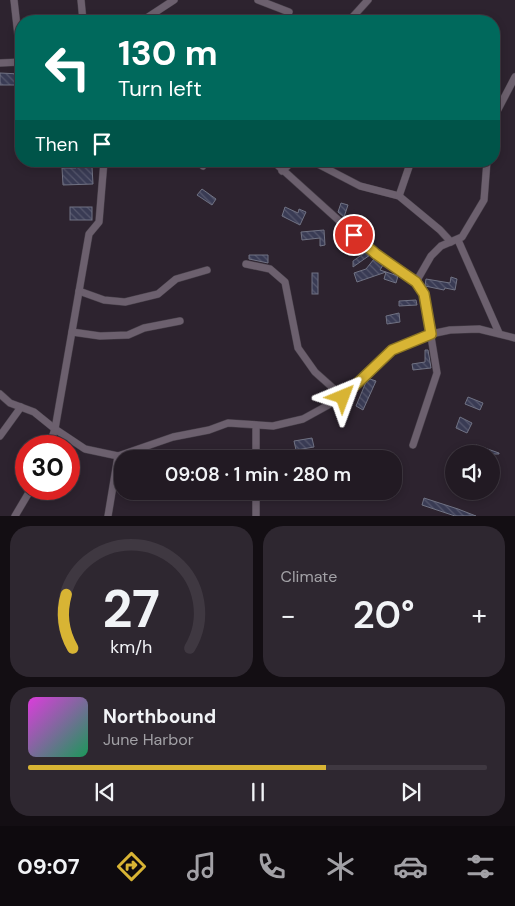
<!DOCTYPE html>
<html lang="en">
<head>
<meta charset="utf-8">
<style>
  body { margin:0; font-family:"DM Sans",sans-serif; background:#2e2730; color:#f1f3f6; height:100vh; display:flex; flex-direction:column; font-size:19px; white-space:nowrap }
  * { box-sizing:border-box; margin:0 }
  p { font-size:16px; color:#a2a1a6 }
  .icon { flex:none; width:28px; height:28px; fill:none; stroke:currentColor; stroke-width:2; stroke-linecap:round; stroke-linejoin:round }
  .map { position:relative; height:516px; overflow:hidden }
  .panel { display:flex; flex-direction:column; gap:10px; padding:10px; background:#130e13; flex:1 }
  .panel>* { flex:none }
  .banner { position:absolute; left:15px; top:15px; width:485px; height:152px; border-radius:20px; box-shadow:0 2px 8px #0003,0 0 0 1px #3f3841; background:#00695c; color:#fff; overflow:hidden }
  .tools { position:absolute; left:445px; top:445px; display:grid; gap:10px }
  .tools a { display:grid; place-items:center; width:55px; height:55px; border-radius:50%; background:#221a23; box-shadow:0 2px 8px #0003,0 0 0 1px #3f3841; font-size:25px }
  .speed { position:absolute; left:15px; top:435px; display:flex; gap:10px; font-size:25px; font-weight:700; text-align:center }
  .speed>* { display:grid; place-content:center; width:65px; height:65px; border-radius:50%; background:#221a23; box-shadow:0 2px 8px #0003,0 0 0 1px #3f3841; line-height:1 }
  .speed .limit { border:8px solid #d22; background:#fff; color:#111 }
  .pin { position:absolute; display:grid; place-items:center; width:42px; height:42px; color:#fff; margin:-21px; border:2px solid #fff; border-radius:50%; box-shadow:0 1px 5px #0007 }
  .me { position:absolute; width:55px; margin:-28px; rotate:44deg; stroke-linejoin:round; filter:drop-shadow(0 0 4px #0008) }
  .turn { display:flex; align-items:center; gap:18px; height:105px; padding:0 20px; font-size:22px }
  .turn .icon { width:65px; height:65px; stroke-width:2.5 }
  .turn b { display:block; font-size:35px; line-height:42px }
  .then { display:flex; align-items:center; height:48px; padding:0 20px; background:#0003; gap:10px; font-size:19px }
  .big { font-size:38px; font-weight:600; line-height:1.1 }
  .panel .tile { flex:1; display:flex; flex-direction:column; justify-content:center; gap:8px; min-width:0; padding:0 18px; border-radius:20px; background:#2e2730 }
  .panel .dial { align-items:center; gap:0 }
  .dial svg { height:130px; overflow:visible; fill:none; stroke:#3f3841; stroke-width:7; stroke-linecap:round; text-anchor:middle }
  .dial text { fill:#f1f3f6; stroke:none }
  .song { display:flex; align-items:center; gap:15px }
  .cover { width:60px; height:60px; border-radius:8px; background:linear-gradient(135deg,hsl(300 70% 55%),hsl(150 70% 35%)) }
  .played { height:5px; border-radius:2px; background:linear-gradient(90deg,#d8b434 65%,#3f3841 65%) }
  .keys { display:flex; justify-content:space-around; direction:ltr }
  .heat { display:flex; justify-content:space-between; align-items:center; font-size:28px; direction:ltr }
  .panel .tiles { flex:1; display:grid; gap:10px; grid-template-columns:1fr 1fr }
  .tile:last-child { grid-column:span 2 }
  .trip { position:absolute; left:114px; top:450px; width:288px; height:50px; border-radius:20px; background:#221a23; box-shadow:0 2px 8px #0003,0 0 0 1px #3f3841; font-weight:600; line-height:50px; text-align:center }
  .tabs { display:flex; height:80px; justify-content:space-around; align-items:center; background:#0e0a0e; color:#a2a1a6 }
  .tabs .icon { width:35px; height:35px }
  .tabs .active { color:#d8b434 }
  .tabs b { font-size:22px; color:#f1f3f6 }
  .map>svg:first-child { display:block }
  .building { fill:url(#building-back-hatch); stroke:#707283 }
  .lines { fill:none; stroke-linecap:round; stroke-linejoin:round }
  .minor-casing { stroke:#48404a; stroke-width:8 }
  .minor { stroke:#6c606e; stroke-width:7 }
  .route-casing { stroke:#8c7522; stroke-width:12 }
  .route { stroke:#d8b434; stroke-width:9 }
</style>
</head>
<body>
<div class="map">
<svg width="515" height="516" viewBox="0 0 515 516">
  <defs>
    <pattern id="building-back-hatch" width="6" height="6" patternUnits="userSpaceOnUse" patternTransform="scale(1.25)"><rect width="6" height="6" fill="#393b54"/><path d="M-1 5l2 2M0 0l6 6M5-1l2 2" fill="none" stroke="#56576d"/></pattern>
  </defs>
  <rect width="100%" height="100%" fill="#2d232f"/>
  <g class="building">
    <path d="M0,73L21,74V85H0Z"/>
    <path d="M76,161H82V167H92L93,184L63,185L62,168H76Z"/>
    <path d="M202,189L216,199L212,205L197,195Z"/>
    <path d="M341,203L348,205L344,217L338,212Z"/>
    <rect x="70" y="207" width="22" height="13"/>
    <path d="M285,207L298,213L299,209L306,212L300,225L282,216Z"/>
    <path d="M324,230L325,245L320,246V238L302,240L301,232Z"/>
    <path d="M366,252L370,255L353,267V261Z"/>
    <path d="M249,255H268V263L249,259Z"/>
    <path d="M374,259L383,265L380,270L398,276L396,283L384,279L386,272L357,282L354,273L366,269Z"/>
    <rect x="312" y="273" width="6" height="21"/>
    <path d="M451,277L457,279L455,290L445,288L444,290L425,286L426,279L450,283Z"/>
    <path d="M416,300L417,305L399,306V301Z"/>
    <path d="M399,313L400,322L387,324L386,316Z"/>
    <path d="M425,350H428L431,368L413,370L412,364L425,362Z"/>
    <path d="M370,379L376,381L363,410L356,406L366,382Z"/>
    <path d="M468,397L483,403L480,410L465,404Z"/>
    <path d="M460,417L472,423L467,433L456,428Z"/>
    <path d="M312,438L314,447L296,450L294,441Z"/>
    <path d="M476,445L499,453V454H473Z"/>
    <path d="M424,498L458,509L476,516H455L422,505Z"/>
  </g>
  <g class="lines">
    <g class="minor-casing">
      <g id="minor">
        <path d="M14,0L21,62"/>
        <path d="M81,0L83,21"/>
        <path d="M258,0L289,12"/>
        <path d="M142,21L174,0"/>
        <path d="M349,21L368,0"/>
        <path d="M0,63L21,62"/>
        <path d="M494,117L515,77"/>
        <path d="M273,161L376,254L416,282L424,294L437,373L413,445"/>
        <path d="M312,161L360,186L399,196L440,230L451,242"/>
        <path d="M203,166L206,161"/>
        <path d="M282,171L293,161"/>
        <path d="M399,196L411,161"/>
        <path d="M458,240L499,333"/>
        <path d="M246,264L270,269L285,282L298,348L315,372L343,397"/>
        <path d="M416,282L431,256L441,246L462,237L484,200L487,161"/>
        <path d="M79,291L104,300L125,302L158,294L176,279L207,270"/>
        <path d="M72,332L100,336L128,335L144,328L180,321"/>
        <path d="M0,394L10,403L34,412L55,429L85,449L118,456L173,437L209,430L228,423L273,426L303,419L343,397L392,350L431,334L450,330L479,329L515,338"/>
        <path d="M256,425V459"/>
        <path d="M0,436L21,407"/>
        <path d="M49,446L55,429L89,234L99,222L104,161"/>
        <path d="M256,491V516"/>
        <path d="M15,516L31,489"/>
        <path d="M108,516L118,456"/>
      </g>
    </g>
    <use href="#minor" class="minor"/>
  </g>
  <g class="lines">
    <g class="route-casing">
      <path id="route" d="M343,397L392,350L431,334L424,294L416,282L376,254L354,235"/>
    </g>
    <use href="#route" class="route"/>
  </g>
</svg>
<div class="tools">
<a><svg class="icon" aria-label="sound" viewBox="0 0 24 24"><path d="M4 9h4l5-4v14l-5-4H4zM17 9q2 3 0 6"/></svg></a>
</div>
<div class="speed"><div class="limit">30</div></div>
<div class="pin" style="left:354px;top:235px;background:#d93025"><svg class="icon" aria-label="arrive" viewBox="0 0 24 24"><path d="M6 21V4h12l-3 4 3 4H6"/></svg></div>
<svg class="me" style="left:343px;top:397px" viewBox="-20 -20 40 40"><path d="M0-17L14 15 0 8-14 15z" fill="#d8b434" stroke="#fff" stroke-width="4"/></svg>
<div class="trip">09:08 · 1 min · 280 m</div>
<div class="banner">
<div class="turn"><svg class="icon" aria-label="left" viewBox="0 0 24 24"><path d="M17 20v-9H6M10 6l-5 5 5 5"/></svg><div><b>130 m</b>Turn left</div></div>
<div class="then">Then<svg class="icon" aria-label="arrive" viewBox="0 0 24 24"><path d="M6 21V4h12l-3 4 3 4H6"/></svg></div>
</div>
</div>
<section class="panel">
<div class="tiles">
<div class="tile dial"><svg viewBox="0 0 100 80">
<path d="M14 69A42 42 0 1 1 86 69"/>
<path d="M14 69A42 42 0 0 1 10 36" stroke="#d8b434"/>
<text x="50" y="56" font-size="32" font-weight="700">27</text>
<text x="50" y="72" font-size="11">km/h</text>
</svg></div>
<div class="tile"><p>Climate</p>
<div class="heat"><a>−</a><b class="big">20°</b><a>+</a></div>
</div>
<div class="tile">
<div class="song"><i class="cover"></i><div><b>Northbound</b><p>June Harbor</p></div></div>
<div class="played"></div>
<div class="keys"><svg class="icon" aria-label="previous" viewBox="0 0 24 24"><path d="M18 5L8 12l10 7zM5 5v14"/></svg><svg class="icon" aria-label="pause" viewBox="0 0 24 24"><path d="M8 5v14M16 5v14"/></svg><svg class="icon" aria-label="next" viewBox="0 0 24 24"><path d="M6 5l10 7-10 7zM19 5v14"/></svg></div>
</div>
</div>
</section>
<nav class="tabs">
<b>09:07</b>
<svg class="icon active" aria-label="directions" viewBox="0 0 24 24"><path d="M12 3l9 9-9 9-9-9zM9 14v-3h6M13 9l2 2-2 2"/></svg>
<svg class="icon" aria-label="music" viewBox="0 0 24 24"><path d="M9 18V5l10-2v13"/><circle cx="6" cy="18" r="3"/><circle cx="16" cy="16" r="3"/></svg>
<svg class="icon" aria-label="phone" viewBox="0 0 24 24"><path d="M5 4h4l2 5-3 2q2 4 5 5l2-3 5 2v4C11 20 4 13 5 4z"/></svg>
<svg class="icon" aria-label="climate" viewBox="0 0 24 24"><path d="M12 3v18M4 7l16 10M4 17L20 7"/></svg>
<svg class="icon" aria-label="car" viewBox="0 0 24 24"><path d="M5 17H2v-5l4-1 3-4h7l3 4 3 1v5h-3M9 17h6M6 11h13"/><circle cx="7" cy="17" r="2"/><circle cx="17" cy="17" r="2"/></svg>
<svg class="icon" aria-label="filters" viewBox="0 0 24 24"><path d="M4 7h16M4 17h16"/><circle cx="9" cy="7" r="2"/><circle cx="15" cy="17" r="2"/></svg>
</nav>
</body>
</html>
